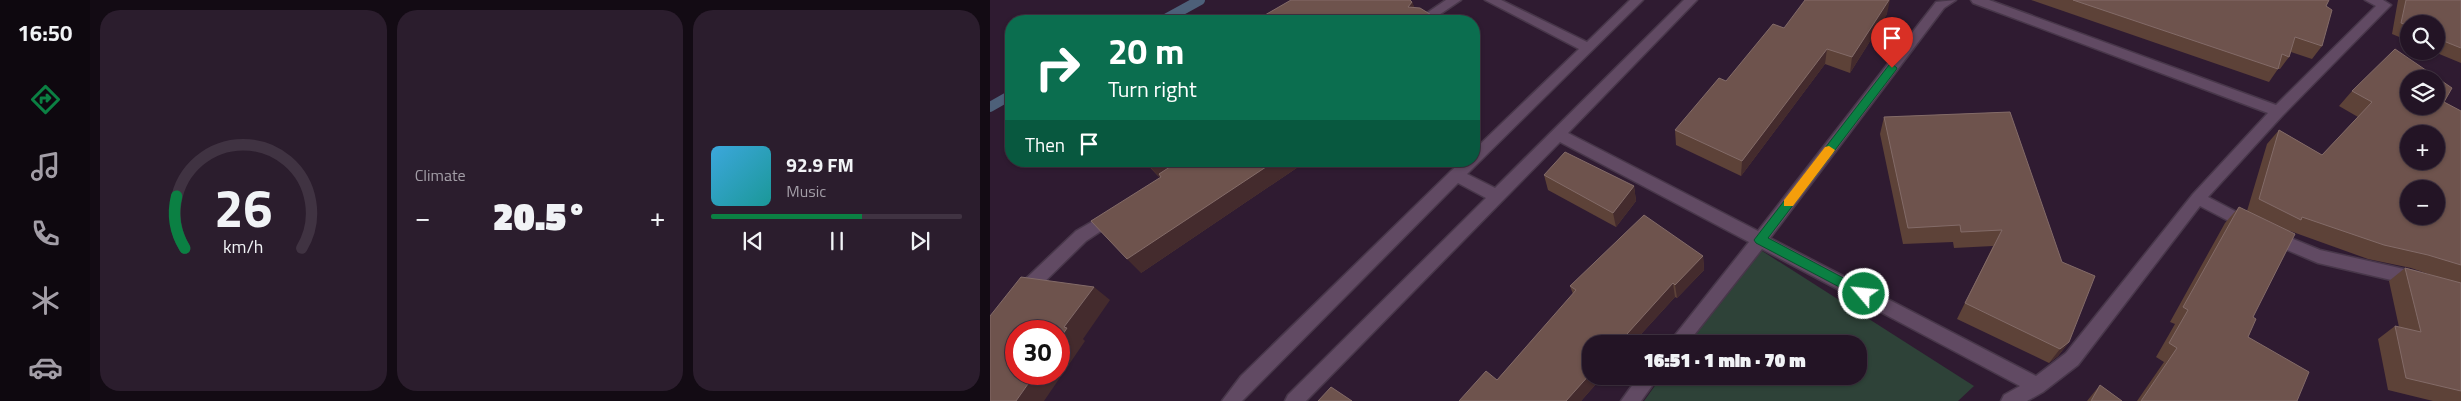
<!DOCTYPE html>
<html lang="en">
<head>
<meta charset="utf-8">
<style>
  body { margin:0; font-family:"Titillium Web",sans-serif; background:#2b1d2d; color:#f1f3f6; height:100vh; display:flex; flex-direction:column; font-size:19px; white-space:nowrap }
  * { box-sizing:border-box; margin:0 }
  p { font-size:16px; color:#a39ea7 }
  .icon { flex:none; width:28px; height:28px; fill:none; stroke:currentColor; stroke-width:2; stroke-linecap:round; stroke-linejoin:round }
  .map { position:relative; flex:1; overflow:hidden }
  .side { display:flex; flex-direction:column; gap:10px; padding:10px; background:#130b14; width:900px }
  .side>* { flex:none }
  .hud { position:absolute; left:15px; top:15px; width:475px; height:152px; border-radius:20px; box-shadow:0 1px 4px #0004,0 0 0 1px #403342; background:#0b6e4f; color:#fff; overflow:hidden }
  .tools { position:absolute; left:1410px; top:15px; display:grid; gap:10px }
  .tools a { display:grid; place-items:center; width:45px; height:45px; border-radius:50%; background:#231425; box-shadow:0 1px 4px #0004,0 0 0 1px #403342; font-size:25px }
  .speed { position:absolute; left:15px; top:320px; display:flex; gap:10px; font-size:25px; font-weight:700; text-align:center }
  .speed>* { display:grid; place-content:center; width:65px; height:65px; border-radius:50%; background:#231425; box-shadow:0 1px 4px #0004,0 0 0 1px #403342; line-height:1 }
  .speed .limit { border:8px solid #d22; background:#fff; color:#111 }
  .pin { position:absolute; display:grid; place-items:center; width:42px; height:42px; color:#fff; margin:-51px -21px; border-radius:50% 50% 50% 0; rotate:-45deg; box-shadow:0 0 5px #0007 }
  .pin .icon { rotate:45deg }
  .me { position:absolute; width:55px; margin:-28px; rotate:298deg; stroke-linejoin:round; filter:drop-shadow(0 0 4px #0008) }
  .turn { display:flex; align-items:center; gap:18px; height:105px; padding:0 20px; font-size:22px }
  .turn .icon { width:65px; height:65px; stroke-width:2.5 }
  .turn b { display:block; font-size:35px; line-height:42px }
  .then { display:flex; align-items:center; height:48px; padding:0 20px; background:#0003; gap:10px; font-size:19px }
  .big { font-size:38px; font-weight:800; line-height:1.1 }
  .side .widget { flex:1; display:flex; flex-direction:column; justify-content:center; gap:8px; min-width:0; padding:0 18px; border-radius:20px; background:#2b1d2d }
  .side .dial { align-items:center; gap:0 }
  .dial svg { height:130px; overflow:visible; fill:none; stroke:#403342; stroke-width:7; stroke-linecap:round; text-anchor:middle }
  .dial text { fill:#f1f3f6; stroke:none }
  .song { display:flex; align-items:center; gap:15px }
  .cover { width:60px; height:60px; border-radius:8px; background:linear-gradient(135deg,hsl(200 70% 55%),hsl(180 70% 35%)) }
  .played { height:5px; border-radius:2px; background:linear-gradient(90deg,#0b8043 60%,#403342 60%) }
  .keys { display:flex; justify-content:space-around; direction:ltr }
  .heat { display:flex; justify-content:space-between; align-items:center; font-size:28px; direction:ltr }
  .side .tiles { flex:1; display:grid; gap:10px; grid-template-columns:repeat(3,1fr) }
  .trip { position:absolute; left:592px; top:335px; width:285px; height:50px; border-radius:20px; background:#231425; box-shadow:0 1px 4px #0004,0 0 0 1px #403342; font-weight:800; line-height:50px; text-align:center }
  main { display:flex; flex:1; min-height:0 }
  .dock { display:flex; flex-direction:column; width:90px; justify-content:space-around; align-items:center; background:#0e080f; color:#a39ea7 }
  .dock .icon { width:35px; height:35px }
  .dock .active { color:#0b8043 }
  .dock b { font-size:22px; color:#f1f3f6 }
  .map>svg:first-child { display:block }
  .green { fill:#2e4238 }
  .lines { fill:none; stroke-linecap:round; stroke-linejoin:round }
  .stream { stroke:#4d6079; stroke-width:10 }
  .street-casing { stroke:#48374a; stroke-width:3 }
  .street { fill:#614a63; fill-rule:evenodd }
  .wall { fill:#5d4238 }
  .shaded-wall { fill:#442b2d }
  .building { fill:#6e534d; stroke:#836b68; fill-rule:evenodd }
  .route { fill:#0b8043; stroke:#07532c }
  .slow { fill:#f59e0b }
</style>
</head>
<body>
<main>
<nav class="dock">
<b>16:50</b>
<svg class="icon active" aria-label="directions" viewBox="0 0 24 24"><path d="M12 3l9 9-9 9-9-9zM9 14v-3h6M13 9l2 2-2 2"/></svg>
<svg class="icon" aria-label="music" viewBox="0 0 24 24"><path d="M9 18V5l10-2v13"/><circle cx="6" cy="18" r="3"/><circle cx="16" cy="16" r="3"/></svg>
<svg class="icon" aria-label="phone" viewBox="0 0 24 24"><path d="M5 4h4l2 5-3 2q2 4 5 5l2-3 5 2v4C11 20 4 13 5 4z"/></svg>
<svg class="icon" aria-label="climate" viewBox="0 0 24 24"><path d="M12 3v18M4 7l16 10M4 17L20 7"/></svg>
<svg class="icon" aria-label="car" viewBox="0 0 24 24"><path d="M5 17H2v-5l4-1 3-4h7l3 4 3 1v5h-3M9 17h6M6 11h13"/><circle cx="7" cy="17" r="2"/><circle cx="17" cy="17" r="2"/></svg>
</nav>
<section class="side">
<div class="tiles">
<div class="widget dial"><svg viewBox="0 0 100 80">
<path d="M14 69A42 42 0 1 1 86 69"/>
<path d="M14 69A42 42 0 0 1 9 37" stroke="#0b8043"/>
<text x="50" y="56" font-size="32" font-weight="700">26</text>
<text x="50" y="72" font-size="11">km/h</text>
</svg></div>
<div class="widget"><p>Climate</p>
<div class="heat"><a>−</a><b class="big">20.5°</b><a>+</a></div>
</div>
<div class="widget">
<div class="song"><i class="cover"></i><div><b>92.9 FM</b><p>Music</p></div></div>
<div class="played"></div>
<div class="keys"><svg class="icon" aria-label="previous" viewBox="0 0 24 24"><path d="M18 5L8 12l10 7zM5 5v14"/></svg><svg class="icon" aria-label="pause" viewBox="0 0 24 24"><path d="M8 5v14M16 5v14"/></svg><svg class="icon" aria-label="next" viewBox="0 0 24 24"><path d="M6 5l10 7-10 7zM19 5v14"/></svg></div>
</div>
</div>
</section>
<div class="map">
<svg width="1471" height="401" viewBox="0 0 1471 401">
  <rect width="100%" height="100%" fill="#2f1b31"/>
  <path class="green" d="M769,249L984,386L968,401H654L672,376H869V344H697Z"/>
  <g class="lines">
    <g class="stream">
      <path d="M172,21L210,0"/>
      <path d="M0,107L21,95"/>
    </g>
    <g class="street-casing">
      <g id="street">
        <path d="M456,0H471L440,21H425Z"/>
        <path d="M495,0H511L597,42L640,0H653L477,174L505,188L694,0H707L578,133L768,231L946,2L966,0L954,8L780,238L1046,376L1076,353L1203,194L1278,113L983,3L981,0H999L1286,105L1386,6L1375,0H1393L1401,5L1293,115L1218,197L1264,221L1267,225L1264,229L1259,231L1254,229L1210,206L1088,365L1053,392L1037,401H1011L1014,395L1030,386L772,249L697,344H678L759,242L570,142L316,401H295L298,395L496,198L468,183L252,401H232L251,376L461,171L472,161H484V150L589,49Z"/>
        <path d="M124,209L129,211L132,215L129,219L96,241L37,299L31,301L25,299L23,294L25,289L86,231Z"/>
        <path d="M1281,230L1330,250L1427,272L1433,274L1435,279L1433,284L1427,286L1328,263L1276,241L1273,236L1276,231Z"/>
        <path d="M649,376H669L651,401H631Z"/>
      </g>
    </g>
    <use href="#street" class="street"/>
  </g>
  <g class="wall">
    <path d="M1041,0H1339L1336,6L1332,46L1322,59L1301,52L1299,57L1290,69H1288L1279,82Z"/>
    <path d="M1408,0H1471V63L1442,51H1446V24H1419V41L1402,34Z"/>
    <path d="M422,2L424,7L451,21H278L275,15Z"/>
    <path d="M897,14L860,73L835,64L751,176L686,145L685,130L736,81Z"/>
    <path d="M1362,91L1454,102L1471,111V401H1443L1398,390L1388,339L1405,326L1409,327L1399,281L1415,268L1444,276L1421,268L1378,259L1300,231L1263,317L1258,337L1307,401H1147L1174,362L1166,357L1185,324L1180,322L1235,223L1249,207L1257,211L1277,144L1289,130L1332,155L1368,117L1349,106Z"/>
    <path d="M1020,112L1079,342L1068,356L1059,363L967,319L1003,246L964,248L963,242L913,244L890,134L894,117Z"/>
    <path d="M154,161H317L151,273L171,177L170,176L169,177Z"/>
    <path d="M554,175L644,186L646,201L626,227L558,190Z"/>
    <path d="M713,256L714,270L687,298L685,297L642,344H601V376H613L591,401H469L507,380L583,294L580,286Z"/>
    <path d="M1110,385L1132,401H1097Z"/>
  </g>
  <g class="shaded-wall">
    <path d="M899,0H900L897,14L860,73L862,57Z"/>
    <path d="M422,2L428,17L418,7Z"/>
    <path d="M837,49L835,64L751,176L752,161Z"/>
    <path d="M158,161H195L169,177L156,162Z"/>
    <path d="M285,161H317L151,273L137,259Z"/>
    <path d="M644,186L646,201L626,227L623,213Z"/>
    <path d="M713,256L714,270L687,298L685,285Z"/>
    <path d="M683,283L685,297L642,344H628Z"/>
    <path d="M104,287L120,300L93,339L95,341L54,401H26L45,374H69V340L74,327Z"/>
    <path d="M1079,342L1068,356L1059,363L1070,349Z"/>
    <path d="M601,373V376H613L591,401H576Z"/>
  </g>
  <g class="building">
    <path d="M301,0H420L422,2L418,7L430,8L451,21H283L275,15Z"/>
    <path d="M815,0H899L862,57L837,49L752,161L685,130L729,78L736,81L783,24L794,28Z"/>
    <path d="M1083,0H1339L1336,6L1342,10L1332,46L1305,37L1299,57L1292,54L1288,69Z"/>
    <path d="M1416,0H1471V48L1446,38V24H1419V26L1411,23Z"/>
    <path d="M1405,49L1462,88L1454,102L1471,111V265L1438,255L1394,245L1312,217L1311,220L1269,199L1289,130L1332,155L1382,102L1362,91ZM1419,79H1446V106H1419ZM1419,134H1446V161H1419ZM1419,189H1446V216H1419Z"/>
    <path d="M1020,112L1072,262L1105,276L1079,342L1070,349L975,303L1012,230L971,232L970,225L918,228L894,117Z"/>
    <path d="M575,152L644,186L623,213L554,175Z"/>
    <path d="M189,161H285L137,259L101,221L171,177L169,174Z"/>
    <path d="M1249,207L1305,234L1263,317L1266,319L1258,337L1319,372L1307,401H1151L1187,348L1179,343L1198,310L1193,307Z"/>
    <path d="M654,215L713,256L685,285L683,283L628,344H601V373L576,401H469L496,371L507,380L586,290L580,286Z"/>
    <path d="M1415,268L1471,283V391L1416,378L1405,326L1431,332Z"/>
    <path d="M31,277L104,287L74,327L77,328L69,340V331H26V374H45L26,401H0V316Z"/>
    <path d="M1110,385L1132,401H1101Z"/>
    <path d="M341,387L362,401H328Z"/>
  </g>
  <path class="route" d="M902,64L907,68L906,70L778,238L878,291L880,294L874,300L766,243L764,240L899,65Z"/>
  <path class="slow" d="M839,146L845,150L843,153L803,206H794V200L835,147Z"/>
</svg>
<div class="tools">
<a><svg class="icon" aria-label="search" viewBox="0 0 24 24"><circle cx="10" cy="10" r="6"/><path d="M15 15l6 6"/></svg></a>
<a><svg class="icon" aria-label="layers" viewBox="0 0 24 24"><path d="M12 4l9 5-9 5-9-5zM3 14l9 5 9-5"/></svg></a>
<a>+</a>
<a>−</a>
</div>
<div class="speed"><div class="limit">30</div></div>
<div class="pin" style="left:902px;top:68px;background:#d93025"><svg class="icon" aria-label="arrive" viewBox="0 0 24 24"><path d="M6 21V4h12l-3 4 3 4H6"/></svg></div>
<svg class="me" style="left:874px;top:294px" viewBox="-20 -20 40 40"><circle r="17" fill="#0b8043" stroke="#fff" stroke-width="3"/><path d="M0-11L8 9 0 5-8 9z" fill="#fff"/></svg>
<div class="trip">16:51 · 1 min · 70 m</div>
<div class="hud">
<div class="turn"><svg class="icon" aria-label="right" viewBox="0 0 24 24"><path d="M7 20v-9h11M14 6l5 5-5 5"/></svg><div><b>20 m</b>Turn right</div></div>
<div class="then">Then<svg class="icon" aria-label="arrive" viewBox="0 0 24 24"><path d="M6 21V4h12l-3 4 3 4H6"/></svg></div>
</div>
</div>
</main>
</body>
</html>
